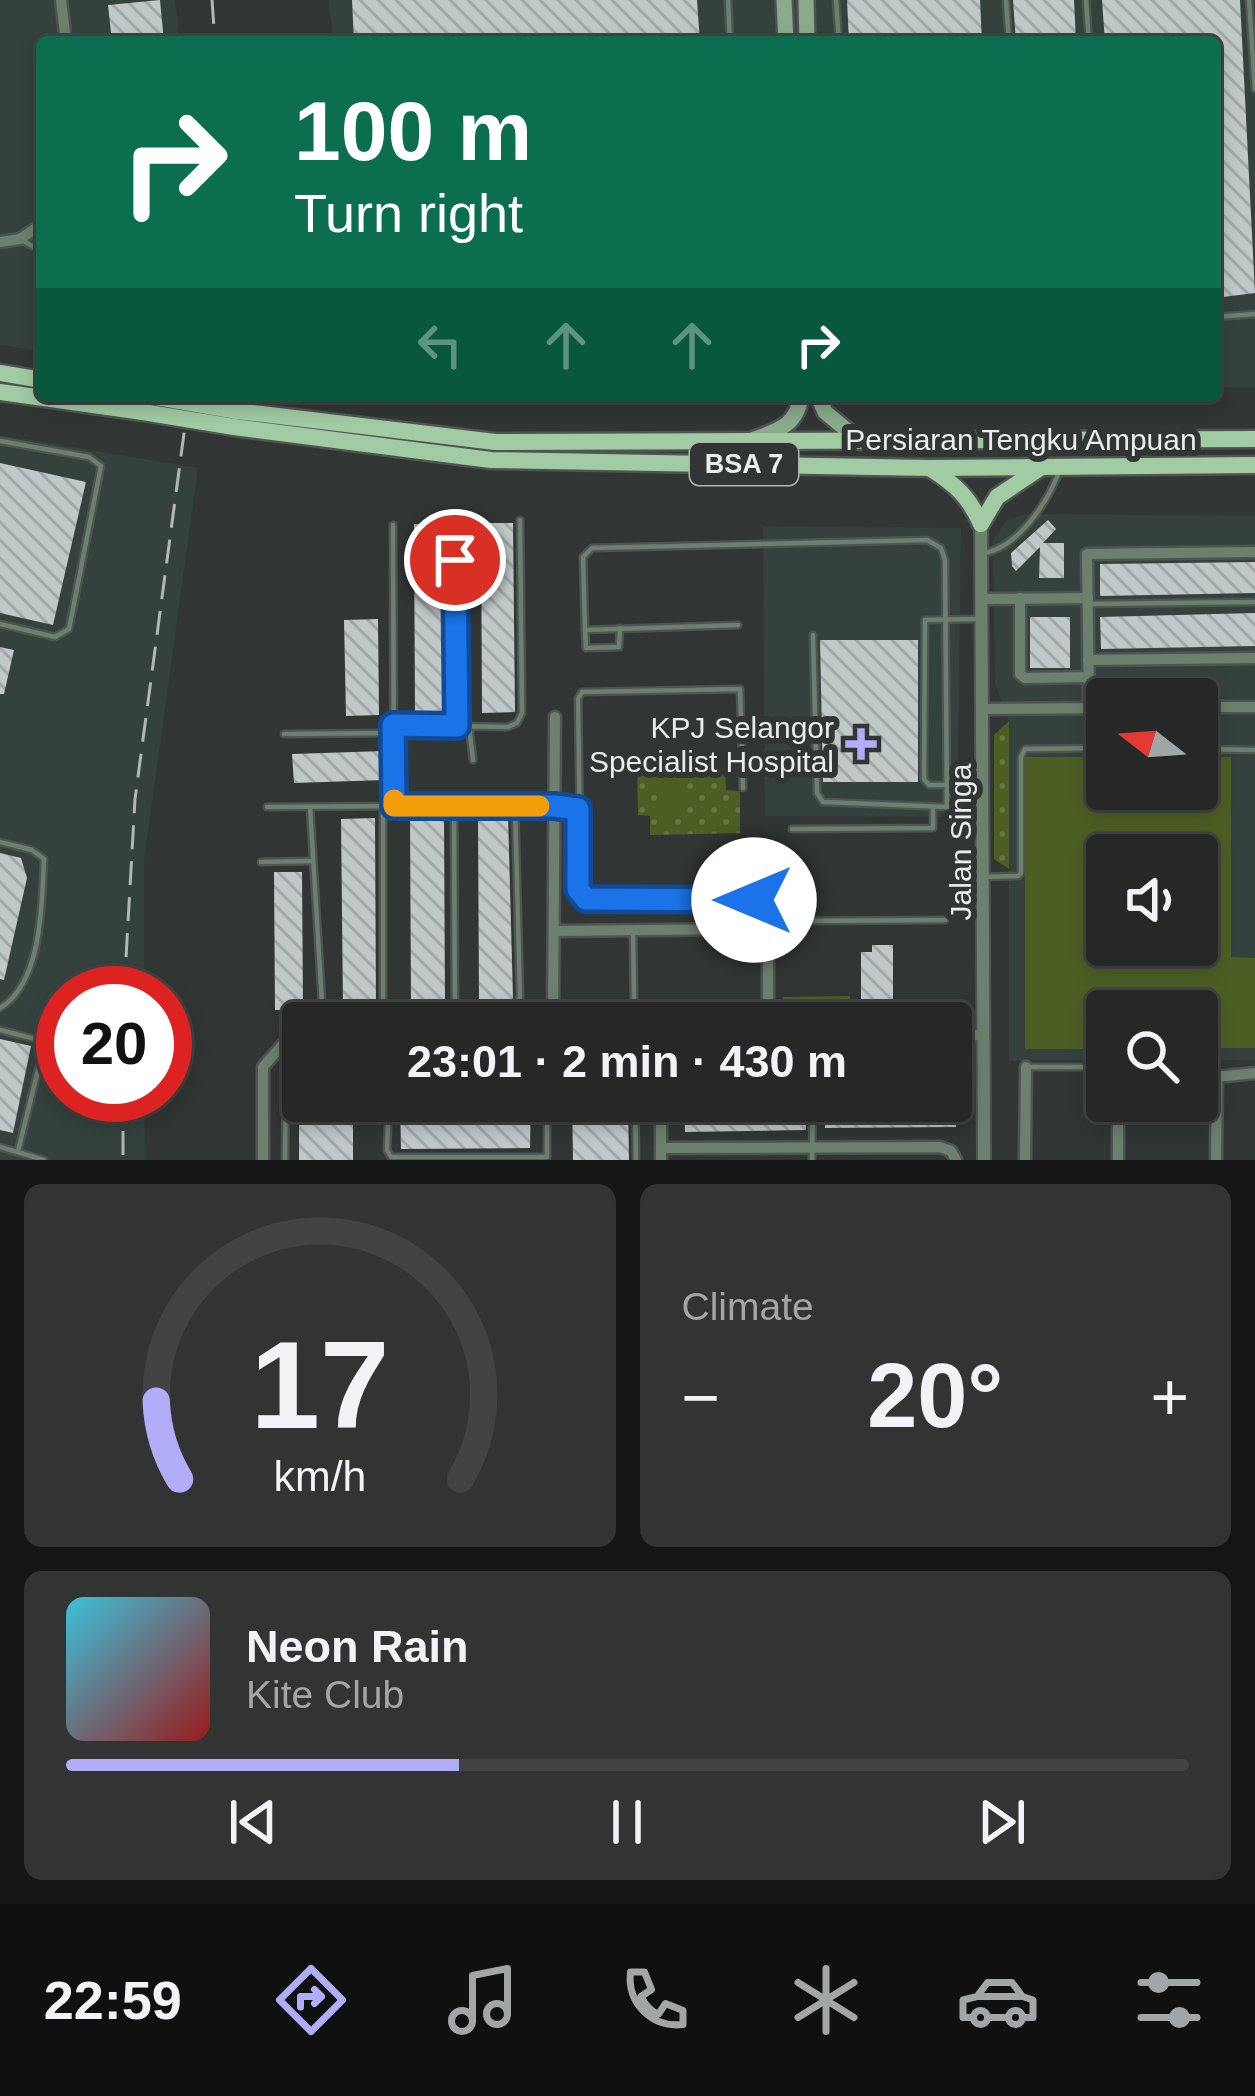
<!DOCTYPE html>
<html lang="en">
<head>
<meta charset="utf-8">
<style>
  body { margin:0; font-family:Arial,sans-serif; background:#313433; color:#f1f3f6; height:100vh; display:flex; flex-direction:column; font-size:45px; white-space:nowrap }
  * { box-sizing:border-box; margin:0 }
  p { font-size:39px; color:#a3a6a7 }
  .icon { flex:none; width:66px; height:66px; fill:none; stroke:currentColor; stroke-width:2; stroke-linecap:round; stroke-linejoin:round }
  .map { position:relative; height:1160px; overflow:hidden }
  .panel { display:flex; flex-direction:column; gap:24px; padding:24px; background:#141615; flex:1 }
  .panel>* { flex:none }
  .guide { position:absolute; left:36px; top:36px; width:1185px; height:366px; border-radius:12px; box-shadow:0 6px 18px #0003,0 0 0 3px #424444; background:#0b6e4f; color:#fff; overflow:hidden }
  .needle { width:78px; rotate:287deg }
  .fabs { position:absolute; left:1086px; top:678px; display:grid; gap:24px }
  .fabs a { display:grid; place-items:center; width:132px; height:132px; border-radius:12px; background:#252827; box-shadow:0 6px 18px #0003,0 0 0 3px #424444; font-size:60px }
  .speed { position:absolute; left:36px; top:966px; display:flex; gap:24px; font-size:60px; font-weight:700; text-align:center }
  .speed>* { display:grid; place-content:center; width:156px; height:156px; border-radius:50%; background:#252827; box-shadow:0 6px 18px #0003,0 0 0 3px #424444; line-height:1 }
  .speed .limit { border:18px solid #d22; background:#fff; color:#111 }
  .pin { position:absolute; display:grid; place-items:center; width:102px; height:102px; color:#fff; margin:-51px; border:6px solid #fff; border-radius:50%; box-shadow:0 3px 12px #0007 }
  .me { position:absolute; width:132px; margin:-66px; rotate:270deg; stroke-linejoin:round; filter:drop-shadow(0 0 9px #0008) }
  .turn { display:flex; align-items:center; gap:42px; height:252px; padding:0 60px; font-size:54px }
  .turn .icon { width:156px; height:156px; stroke-width:2.5 }
  .turn b { display:block; font-size:84px; line-height:102px }
  .lanes { display:flex; align-items:center; height:114px; padding:0 60px; background:#0003; justify-content:center; gap:60px; direction:ltr }
  .lanes .off { opacity:.35 }
  .big { font-size:90px; font-weight:800; line-height:1.1 }
  .panel .widget { flex:1; display:flex; flex-direction:column; justify-content:center; gap:18px; min-width:0; padding:0 42px; border-radius:18px; background:#313433 }
  .panel .dial { align-items:center; gap:0 }
  .dial svg { height:312px; overflow:visible; fill:none; stroke:#424444; stroke-width:7; stroke-linecap:round; text-anchor:middle }
  .dial text { fill:#f1f3f6; stroke:none }
  .song { display:flex; align-items:center; gap:36px }
  .cover { width:144px; height:144px; border-radius:18px; background:linear-gradient(135deg,hsl(190 70% 55%),hsl(0 70% 35%)) }
  .played { height:12px; border-radius:6px; background:linear-gradient(90deg,#b2adf9 35%,#424444 35%) }
  .keys { display:flex; justify-content:space-around; direction:ltr }
  .heat { display:flex; justify-content:space-between; align-items:center; font-size:66px; direction:ltr }
  .panel .tiles { flex:1; display:grid; gap:24px; grid-template-columns:1fr 1fr }
  .widget:last-child { grid-column:span 2 }
  .trip { position:absolute; left:282px; top:1002px; width:690px; height:120px; border-radius:12px; background:#252827; box-shadow:0 6px 18px #0003,0 0 0 3px #424444; font-weight:800; line-height:120px; text-align:center }
  .tabs { display:flex; height:192px; justify-content:space-around; align-items:center; background:#0f1010; color:#a3a6a7 }
  .tabs .icon { width:84px; height:84px }
  .tabs .current { color:#b2adf9 }
  .tabs b { font-size:54px; color:#f1f3f6 }
  .map>svg:first-child { display:block }
  .built { fill:#34413c; fill-rule:evenodd }
  .green { fill:url(#green-dots) }
  .pitch { fill:#4d5e24; fill-rule:evenodd }
  .building { fill:url(#building-back-hatch) }
  .lines { fill:none; stroke-linecap:round; stroke-linejoin:round }
  .service-casing { stroke:#4f5351; stroke-width:9 }
  .minor-casing { stroke:#4f5351; stroke-width:15 }
  .tertiary-casing { stroke:#4f5351; stroke-width:16 }
  .secondary-casing { stroke:#4f5351; stroke-width:20 }
  .primary-casing { stroke:#4f5351; stroke-width:21 }
  .service { stroke:#6b806d; stroke-width:4.5 }
  .minor { stroke:#6b806d; stroke-width:10 }
  .tertiary { stroke:#6b806d; stroke-width:12 }
  .secondary { stroke:#89aa8b; stroke-width:15 }
  .primary { stroke:#a0cba3; stroke-width:16 }
  .rail { stroke:#b2b6b4; stroke-width:3; stroke-dasharray:24 12; stroke-linecap:butt }
  .primary-bridge-casing { stroke:#4f5351; stroke-width:21; stroke-linecap:butt }
  .primary-bridge { stroke:#a0cba3; stroke-width:16 }
  .route-casing { stroke:#114b97; stroke-width:30 }
  .route { stroke:#1a73e8; stroke-width:21 }
  .slow { stroke:#f59e0b; stroke-width:21 }
  .poi-dot { fill:#b2adf9; stroke:#313634; stroke-width:4.5 }
  .labels { text-anchor:middle; dominant-baseline:central; stroke-width:12; stroke-linejoin:round; paint-order:stroke }
  .shield { fill:#313634; stroke:#b2b6b5; stroke-width:3 }
  .shield-label { font-size:27px; font-weight:bold; fill:#eaedec }
  .street-label { font-size:30px; fill:#eaedec; stroke:#313634 }
  .poi-label { font-size:30px; fill:#eaedec; stroke:#313634; text-anchor:end }
</style>
</head>
<body>
<div class="map">
<svg width="1255" height="1160" viewBox="0 0 1255 1160">
  <defs>
    <pattern id="green-dots" width="8" height="8" patternUnits="userSpaceOnUse" patternTransform="scale(3)"><rect width="8" height="8" fill="#4d5e24"/><path d="M2 2h.1M6 6h.1" fill="none" stroke="#677544" stroke-width="1.8" stroke-linecap="round"/></pattern>
    <pattern id="building-back-hatch" width="6" height="6" patternUnits="userSpaceOnUse" patternTransform="scale(3)"><rect width="6" height="6" fill="#c1c8c8"/><path d="M-1 5l2 2M0 0l6 6M5-1l2 2" fill="none" stroke="#a2a8a8"/></pattern>
  </defs>
  <rect width="100%" height="100%" fill="#313634"/>
  <g class="built">
    <path d="M0,0H174L179,22L177,42H42V351L0,345Z"/>
    <path d="M328,0H1255V387H1215V42H334Z"/>
    <path d="M0,435L198,468L144,861V993H63V1095H144L145,1160H0Z"/>
    <path d="M1025,514L1255,516V1060H1197V1011H1107V1060L1009,1061V721L995,684L993,540L1006,521ZM1107,699H1197V789H1107ZM1107,855H1197V945H1107Z"/>
    <path d="M763,526L961,528L957,817L765,816Z"/>
  </g>
  <g class="green">
    <path d="M1009,721V869L994,859V735Z"/>
    <path d="M637,767H725L726,790L740,791V833L650,835V816L638,815Z"/>
    <path d="M850,996V1023H782L783,997Z"/>
  </g>
  <g class="pitch">
    <path d="M1025,757H1107V789H1197V757H1231V957L1255,958V1048H1197V1011H1107V1049H1025ZM1107,855H1197V945H1107Z"/>
    <rect x="657" y="770" width="29" height="43"/>
  </g>
  <g class="building">
    <path d="M160,0L164,42H112L108,5Z"/>
    <path d="M352,0H697L700,42H354Z"/>
    <path d="M847,0H980L982,42H849Z"/>
    <path d="M1013,0H1074L1076,42H1016Z"/>
    <path d="M1102,0H1240L1255,293L1215,298V42H1105Z"/>
    <path d="M0,463L86,482L53,625L0,613Z"/>
    <path d="M1048,520L1056,529L1043,543H1064V578H1039L1040,547L1016,571L1012,566L1011,553Z"/>
    <path d="M481,523H513L515,712L482,713Z"/>
    <path d="M414,524H447L448,714L415,715Z"/>
    <path d="M1255,562V593L1100,596V564Z"/>
    <path d="M1255,613V646L1101,649L1100,617Z"/>
    <rect x="1030" y="617" width="40" height="51"/>
    <path d="M378,619L379,715L346,716L344,620Z"/>
    <path d="M820,640H918V782H823Z"/>
    <path d="M0,647L14,650L4,694H0Z"/>
    <path d="M384,751L385,780L294,783L292,754Z"/>
    <path d="M508,814L513,998L510,1004H479L478,815Z"/>
    <path d="M444,816L445,1006H411L410,817Z"/>
    <path d="M375,818L376,1007L343,1008L341,819Z"/>
    <path d="M0,853L21,858L27,878L4,980L0,979Z"/>
    <path d="M274,872H302L303,1010H275Z"/>
    <path d="M872,945H893V1012H874V1006H861V952H872Z"/>
    <path d="M0,1039L31,1046L13,1133L0,1130Z"/>
    <path d="M299,1101H337V1115H353V1160H299Z"/>
    <path d="M400,1101H531L530,1148L401,1149Z"/>
    <path d="M572,1101H628L629,1160H573Z"/>
    <path d="M684,1101H805L806,1130L685,1132Z"/>
    <path d="M825,1101H955L956,1127L825,1128Z"/>
  </g>
  <g class="lines">
    <g class="service-casing">
      <g id="service">
        <path d="M728,0L730,42"/>
        <path d="M836,0L839,42"/>
        <path d="M1006,0L1009,42"/>
        <path d="M1086,0L1089,42"/>
        <path d="M1249,0L1255,89"/>
        <path d="M20,239L42,252"/>
        <path d="M1215,317L1255,314"/>
        <path d="M0,441L89,457L101,466L69,629L55,637L0,624"/>
        <path d="M455,518L457,726"/>
        <path d="M393,525L394,806"/>
        <path d="M985,553C1019,546 1047,503 1059,472"/>
        <path d="M1088,604L1255,602"/>
        <path d="M738,625L585,630L583,557L592,548L927,540L941,548L945,560L947,807L823,802L817,793L813,635"/>
        <path d="M585,630L586,648L619,647L620,628"/>
        <path d="M393,725L508,727L517,723L522,713L520,520"/>
        <path d="M469,726L473,760"/>
        <path d="M284,734L393,733"/>
        <path d="M1197,749L1255,750"/>
        <path d="M947,770H978"/>
        <path d="M945,785H929L924,779L925,620L977,619"/>
        <path d="M743,788L740,689L582,692L578,699L581,895L586,899L754,900L794,921L945,920"/>
        <path d="M947,793H978"/>
        <path d="M383,806V1020"/>
        <path d="M454,806L455,1022"/>
        <path d="M267,807L554,805L578,809"/>
        <path d="M310,807L323,1019L510,1022L520,997L515,805"/>
        <path d="M792,829L933,828V807"/>
        <path d="M0,842L32,850L44,859C42,904 42,983 0,1008"/>
        <path d="M261,862L311,861"/>
        <path d="M983,877L1018,876L1021,873V757L1025,749L1107,748"/>
        <path d="M703,899L704,929"/>
        <path d="M633,930L634,1001"/>
        <path d="M0,1030L39,1040L42,1054L18,1151"/>
        <path d="M1029,1067H1107"/>
        <path d="M1197,1067L1209,1069L1217,1077"/>
        <path d="M389,1101L387,1150L391,1157H547"/>
        <path d="M547,1101V1155"/>
        <path d="M635,1101L636,1160"/>
        <path d="M0,1147L44,1160"/>
        <path d="M285,1160L286,1079L292,1072L303,1069"/>
        <path d="M812,1160L813,1101"/>
      </g>
    </g>
    <g class="minor-casing">
      <g id="minor">
        <path d="M61,0L66,42"/>
        <path d="M0,242L20,239L42,224"/>
        <path d="M1020,598V674L1025,678L1088,677"/>
        <path d="M982,599L1088,598"/>
        <path d="M1088,660L1255,658"/>
        <path d="M1197,707H1255"/>
        <path d="M1089,708L1087,554L1255,552"/>
        <path d="M983,709L1107,708"/>
        <path d="M554,931L740,929L759,940L768,953V1023"/>
        <path d="M553,1023L555,717"/>
        <path d="M951,1035H984"/>
        <path d="M661,1148L940,1147L951,1151L956,1160"/>
        <path d="M263,1160V1067L284,1043L303,1042"/>
        <path d="M661,1160V1101"/>
        <path d="M1025,1160L1026,1067"/>
        <path d="M1118,1160V1101"/>
        <path d="M1216,1160L1217,1077L1255,1073"/>
      </g>
    </g>
    <g class="tertiary-casing">
      <path id="tertiary" d="M981,524L984,1160"/>
    </g>
    <g class="secondary-casing">
      <g id="secondary">
        <path d="M784,0L786,42"/>
        <path d="M806,0L807,42"/>
        <path d="M818,396L825,412L860,441"/>
        <path d="M752,440C778,430 797,426 801,396"/>
      </g>
    </g>
    <g class="primary-casing">
      <g id="primary">
        <path d="M0,373L42,380"/>
        <path d="M0,392L143,412"/>
        <path d="M237,411L495,442L1255,439"/>
        <path d="M234,427L491,460L930,468L1255,465"/>
        <path d="M931,469C956,485 969,497 981,524"/>
        <path d="M981,524L997,497L1040,468"/>
      </g>
    </g>
    <use href="#service" class="service"/>
    <use href="#minor" class="minor"/>
    <use href="#tertiary" class="tertiary"/>
    <use href="#secondary" class="secondary"/>
    <use href="#primary" class="primary"/>
    <g class="rail">
      <path d="M212,0L215,42"/>
      <path d="M124,993L135,799L189,396"/>
      <path d="M123,1095V1160"/>
    </g>
    <g class="primary-bridge-casing">
      <g id="primary-bridge">
        <path d="M151,396L237,411"/>
        <path d="M143,412L234,427"/>
      </g>
    </g>
    <use href="#primary-bridge" class="primary-bridge"/>
  </g>
  <g class="lines">
    <g class="route-casing">
      <path id="route" d="M455,560L457,726L393,725L394,806H554L578,809V889L586,899L754,900"/>
    </g>
    <use href="#route" class="route"/>
    <path class="slow" d="M394,800V806H539"/>
  </g>
  <path class="poi-dot" d="M855 726h12v12h12v12h-12v12h-12v-12h-12v-12h12z"/>
  <g class="labels">
    <rect class="shield" x="690" y="443" width="108" height="42" rx="9"/>
    <g class="shield-label">
      <text x="744" y="464">BSA 7</text>
    </g>
    <g class="street-label">
      <text x="1021" y="439">Persiaran Tengku Ampuan</text>
      <text transform="translate(960 842) rotate(-90)">Jalan Singa</text>
    </g>
    <g class="poi-label">
      <text x="834" y="727">KPJ Selangor<tspan x="834" dy="34">Specialist Hospital</tspan></text>
    </g>
  </g>
</svg>
<div class="fabs">
<a><svg class="needle" viewBox="-14 -14 28 28"><path d="M0-13l5 13h-10z" fill="#e53935"/><path d="M0 13l5-13h-10z" fill="#a3a6a7"/></svg></a>
<a><svg class="icon" aria-label="sound" viewBox="0 0 24 24"><path d="M4 9h4l5-4v14l-5-4H4zM17 9q2 3 0 6"/></svg></a>
<a><svg class="icon" aria-label="search" viewBox="0 0 24 24"><circle cx="10" cy="10" r="6"/><path d="M15 15l6 6"/></svg></a>
</div>
<div class="speed"><div class="limit">20</div></div>
<div class="pin" style="left:455px;top:560px;background:#d93025"><svg class="icon" aria-label="arrive" viewBox="0 0 24 24"><path d="M6 21V4h12l-3 4 3 4H6"/></svg></div>
<svg class="me" style="left:754px;top:900px" viewBox="-20 -20 40 40"><circle r="19" fill="#fff"/><path d="M0-13L10 11 0 6-10 11z" fill="#1a73e8"/></svg>
<div class="trip">23:01 · 2 min · 430 m</div>
<div class="guide">
<div class="turn"><svg class="icon" aria-label="right" viewBox="0 0 24 24"><path d="M7 20v-9h11M14 6l5 5-5 5"/></svg><div><b>100 m</b>Turn right</div></div>
<div class="lanes"><svg class="icon off" aria-label="left" viewBox="0 0 24 24"><path d="M17 20v-9H6M10 6l-5 5 5 5"/></svg><svg class="icon off" aria-label="ahead" viewBox="0 0 24 24"><path d="M12 20V5M6 11l6-6 6 6"/></svg><svg class="icon off" aria-label="ahead" viewBox="0 0 24 24"><path d="M12 20V5M6 11l6-6 6 6"/></svg><svg class="icon" aria-label="right" viewBox="0 0 24 24"><path d="M7 20v-9h11M14 6l5 5-5 5"/></svg></div>
</div>
</div>
<section class="panel">
<div class="tiles">
<div class="widget dial"><svg viewBox="0 0 100 80">
<path d="M14 69A42 42 0 1 1 86 69"/>
<path d="M14 69A42 42 0 0 1 8 49" stroke="#b2adf9"/>
<text x="50" y="56" font-size="32" font-weight="700">17</text>
<text x="50" y="72" font-size="11">km/h</text>
</svg></div>
<div class="widget"><p>Climate</p>
<div class="heat"><a>−</a><b class="big">20°</b><a>+</a></div>
</div>
<div class="widget">
<div class="song"><i class="cover"></i><div><b>Neon Rain</b><p>Kite Club</p></div></div>
<div class="played"></div>
<div class="keys"><svg class="icon" aria-label="previous" viewBox="0 0 24 24"><path d="M18 5L8 12l10 7zM5 5v14"/></svg><svg class="icon" aria-label="pause" viewBox="0 0 24 24"><path d="M8 5v14M16 5v14"/></svg><svg class="icon" aria-label="next" viewBox="0 0 24 24"><path d="M6 5l10 7-10 7zM19 5v14"/></svg></div>
</div>
</div>
</section>
<nav class="tabs">
<b>22:59</b>
<svg class="icon current" aria-label="directions" viewBox="0 0 24 24"><path d="M12 3l9 9-9 9-9-9zM9 14v-3h6M13 9l2 2-2 2"/></svg>
<svg class="icon" aria-label="music" viewBox="0 0 24 24"><path d="M9 18V5l10-2v13"/><circle cx="6" cy="18" r="3"/><circle cx="16" cy="16" r="3"/></svg>
<svg class="icon" aria-label="phone" viewBox="0 0 24 24"><path d="M5 4h4l2 5-3 2q2 4 5 5l2-3 5 2v4C11 20 4 13 5 4z"/></svg>
<svg class="icon" aria-label="climate" viewBox="0 0 24 24"><path d="M12 3v18M4 7l16 10M4 17L20 7"/></svg>
<svg class="icon" aria-label="car" viewBox="0 0 24 24"><path d="M5 17H2v-5l4-1 3-4h7l3 4 3 1v5h-3M9 17h6M6 11h13"/><circle cx="7" cy="17" r="2"/><circle cx="17" cy="17" r="2"/></svg>
<svg class="icon" aria-label="filters" viewBox="0 0 24 24"><path d="M4 7h16M4 17h16"/><circle cx="9" cy="7" r="2"/><circle cx="15" cy="17" r="2"/></svg>
</nav>
</body>
</html>
